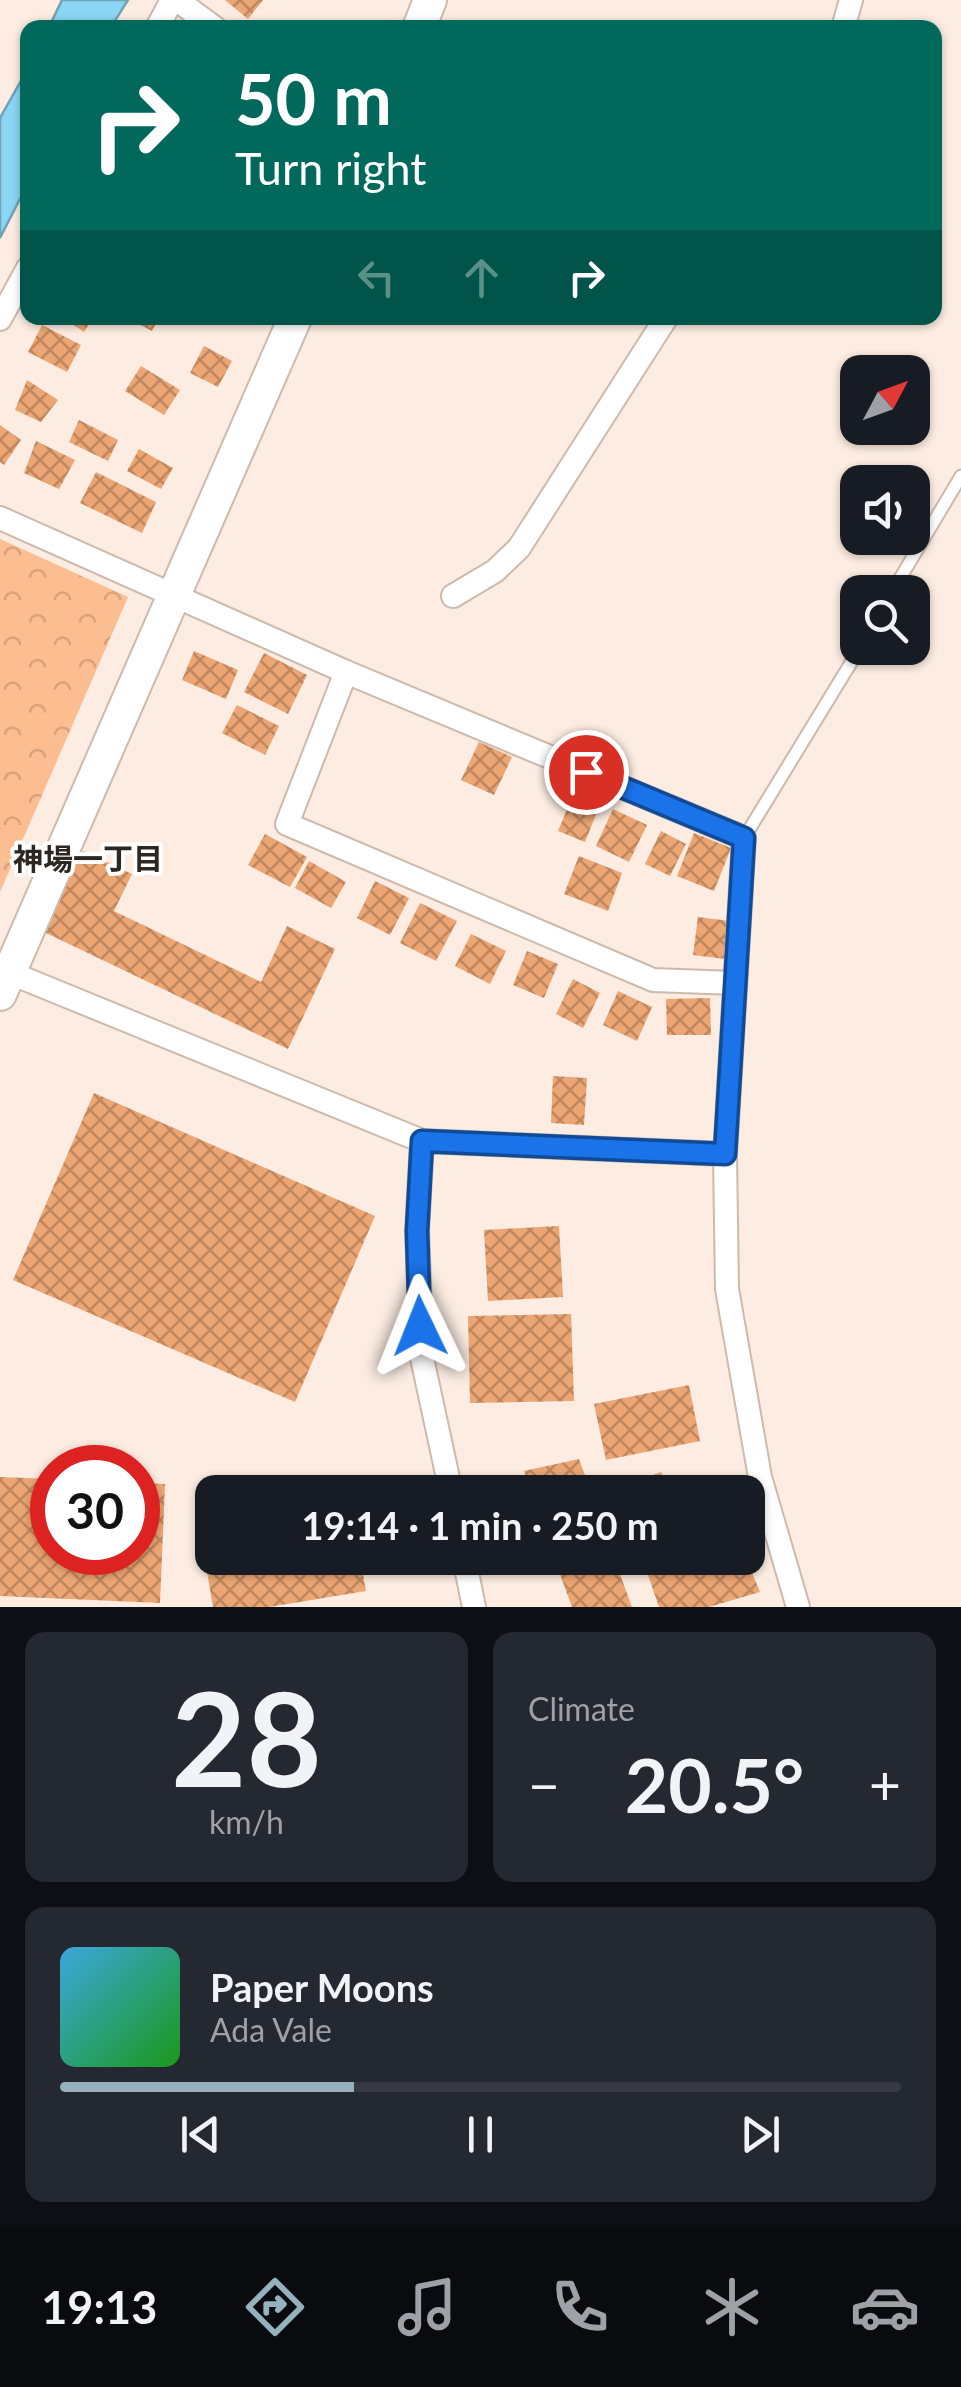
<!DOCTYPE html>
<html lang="en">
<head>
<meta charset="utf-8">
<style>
  body { margin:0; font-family:Lato,"Noto Sans JP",sans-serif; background:#242831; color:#f1f3f6; height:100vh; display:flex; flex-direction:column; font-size:38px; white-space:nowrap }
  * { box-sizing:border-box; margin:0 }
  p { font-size:32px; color:#9ea1a6 }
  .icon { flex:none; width:55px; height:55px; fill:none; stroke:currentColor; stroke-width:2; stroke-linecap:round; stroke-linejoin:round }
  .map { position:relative; height:1607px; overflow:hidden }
  .side { display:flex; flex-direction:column; gap:25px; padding:25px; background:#0d0f14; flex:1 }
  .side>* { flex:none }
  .banner { position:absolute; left:20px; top:20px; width:922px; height:305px; border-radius:20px; box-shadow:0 2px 8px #0004; background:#00695c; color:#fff; overflow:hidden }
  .needle { width:65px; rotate:49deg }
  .controls { position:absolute; left:840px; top:355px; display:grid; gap:20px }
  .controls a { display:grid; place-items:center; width:90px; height:90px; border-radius:20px; background:#171b24; box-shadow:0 2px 8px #0004; font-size:50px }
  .speed { position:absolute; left:30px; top:1445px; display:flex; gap:20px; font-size:50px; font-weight:700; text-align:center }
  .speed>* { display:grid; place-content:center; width:130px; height:130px; border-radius:50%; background:#171b24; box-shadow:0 2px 8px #0004; line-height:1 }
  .speed .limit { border:15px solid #d22; background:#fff; color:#111 }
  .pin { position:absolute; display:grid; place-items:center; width:85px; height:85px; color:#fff; margin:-42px; border:5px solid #fff; border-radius:50%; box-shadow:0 2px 10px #0007 }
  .me { position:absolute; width:110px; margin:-55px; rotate:358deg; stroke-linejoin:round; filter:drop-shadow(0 0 8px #0008) }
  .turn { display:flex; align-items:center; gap:35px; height:210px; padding:0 50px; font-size:45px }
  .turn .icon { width:130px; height:130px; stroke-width:2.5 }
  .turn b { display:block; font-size:70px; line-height:85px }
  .lanes { display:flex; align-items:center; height:95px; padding:0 50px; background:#0003; justify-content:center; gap:50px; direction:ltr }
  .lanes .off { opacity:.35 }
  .big { font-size:75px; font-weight:700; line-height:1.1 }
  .side .tile { flex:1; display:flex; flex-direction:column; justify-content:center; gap:15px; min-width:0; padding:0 35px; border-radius:20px; background:#242831 }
  .side .dial { align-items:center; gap:0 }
  .dial b { font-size:130px; line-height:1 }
  .song { display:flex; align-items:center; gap:30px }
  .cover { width:120px; height:120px; border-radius:15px; background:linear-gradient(135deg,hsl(200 70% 55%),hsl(120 70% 35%)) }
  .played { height:10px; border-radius:5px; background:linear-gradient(90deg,#95b1be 35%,#363941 35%) }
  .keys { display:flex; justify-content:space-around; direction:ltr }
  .heat { display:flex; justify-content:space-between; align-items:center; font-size:55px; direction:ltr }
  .side .tiles { flex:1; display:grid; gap:25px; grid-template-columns:1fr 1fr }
  .tile:last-child { grid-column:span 2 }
  .trip { position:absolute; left:195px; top:1475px; width:570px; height:100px; border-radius:20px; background:#171b24; box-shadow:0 2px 8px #0004; font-weight:700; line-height:100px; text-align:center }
  .menu { display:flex; height:160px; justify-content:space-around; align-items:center; background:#090b0e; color:#9ea1a6 }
  .menu .icon { width:70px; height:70px }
  .menu .current { color:#95b1be }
  .menu b { font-size:45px; color:#f1f3f6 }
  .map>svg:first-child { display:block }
  .forest { fill:url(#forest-crowns) }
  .water { fill:#8cd6f5; stroke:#70a1b5; stroke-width:2.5 }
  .building { fill:url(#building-cross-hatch) }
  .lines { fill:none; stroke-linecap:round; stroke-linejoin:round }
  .lane-casing { stroke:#cdbaad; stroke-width:15 }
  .street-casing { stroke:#cdbaad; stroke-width:26 }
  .secondary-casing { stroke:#cdbaad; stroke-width:36 }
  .lane { stroke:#fff; stroke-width:11 }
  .street { stroke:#fff; stroke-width:22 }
  .secondary { stroke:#fff; stroke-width:32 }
  .route-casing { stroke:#114b97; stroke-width:25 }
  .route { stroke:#1a73e8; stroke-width:18 }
  .labels { text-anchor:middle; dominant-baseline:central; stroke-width:8; stroke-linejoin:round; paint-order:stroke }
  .neighbourhood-label { font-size:30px; font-weight:bold; fill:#2d2621; stroke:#fff }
</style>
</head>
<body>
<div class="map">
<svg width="961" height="1607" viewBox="0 0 961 1607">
  <defs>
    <pattern id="forest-crowns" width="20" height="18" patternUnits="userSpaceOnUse" patternTransform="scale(2.5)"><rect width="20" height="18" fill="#fcbd90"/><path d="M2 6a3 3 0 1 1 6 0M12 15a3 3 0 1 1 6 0" fill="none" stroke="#d8a27c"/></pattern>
    <pattern id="building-cross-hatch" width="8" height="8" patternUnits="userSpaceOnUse" patternTransform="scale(2.5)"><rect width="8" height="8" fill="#eca673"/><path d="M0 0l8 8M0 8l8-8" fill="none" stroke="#c0875e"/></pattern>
  </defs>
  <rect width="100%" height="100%" fill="#fcece1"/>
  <path class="forest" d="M0,539L128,597L0,892Z"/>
  <g class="water">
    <path d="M62,0H128L111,27H49Z"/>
    <path d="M27,70V185L0,238V118Z"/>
  </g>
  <g class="building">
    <path d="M225,0H263L248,19Z"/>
    <path d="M63,318H93L84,332Z"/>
    <path d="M126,318H159L152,331Z"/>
    <path d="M42,325L81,345L67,372L28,352Z"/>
    <path d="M204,346L232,361L218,387L190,373Z"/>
    <path d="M141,366L180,390L164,415L125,391Z"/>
    <path d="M27,380L58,400L41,422L15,410Z"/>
    <path d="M79,420L118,440L108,461L69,442Z"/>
    <path d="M0,425L21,440L4,465L0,462Z"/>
    <path d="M36,441L75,460L59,489L24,473Z"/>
    <path d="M139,449L173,468L161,489L127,471Z"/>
    <path d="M96,472L156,502L142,533L80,503Z"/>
    <path d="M194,651L238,670L226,699L182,680Z"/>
    <path d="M264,653L307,675L288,714L244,692Z"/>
    <path d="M237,705L279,726L265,755L222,733Z"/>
    <path d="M479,742L512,757L494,795L461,780Z"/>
    <path d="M575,791L601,802L585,842L558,831Z"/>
    <path d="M613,809L647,825L629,862L596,846Z"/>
    <path d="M661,831L686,844L670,876L645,864Z"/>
    <path d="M694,833L731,848L714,891L677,876Z"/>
    <path d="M265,834L307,857L290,887L248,865Z"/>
    <path d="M83,851L132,874L114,911L261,982L287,926L335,949L288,1049L44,932Z"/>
    <path d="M579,856L622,873L608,911L564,894Z"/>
    <path d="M309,861L346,882L331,908L295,888Z"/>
    <path d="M375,881L409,898L390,935L357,918Z"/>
    <path d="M420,903L457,921L436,961L400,943Z"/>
    <path d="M698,917L730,921L725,959L693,955Z"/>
    <path d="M471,934L506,951L490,984L455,966Z"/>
    <path d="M527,951L558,964L544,998L513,985Z"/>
    <path d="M573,979L600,993L583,1028L556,1014Z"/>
    <path d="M618,991L652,1007L637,1041L603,1025Z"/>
    <path d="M710,998L711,1035H667L666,999Z"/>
    <path d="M553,1076L587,1078L584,1125L551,1123Z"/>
    <path d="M94,1093L375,1216L295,1402L13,1280Z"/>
    <path d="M559,1226L563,1297L488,1301L484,1230Z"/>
    <path d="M571,1314L574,1401L470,1403L468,1316Z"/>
    <path d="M689,1385L700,1441L606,1460L594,1404Z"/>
    <path d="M579,1459L591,1492H531L524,1471Z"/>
    <path d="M661,1472L670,1492H620L618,1489Z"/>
    <path d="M0,1477L52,1479V1552H138V1483L165,1484L160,1603L0,1596Z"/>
    <path d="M347,1481L349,1492H294V1490Z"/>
    <path d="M212,1504V1558H360L366,1591L269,1607H213L196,1507Z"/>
    <path d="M554,1558H614L632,1607H572Z"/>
    <path d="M642,1558H746L760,1592L709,1607H659Z"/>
  </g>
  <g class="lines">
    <g class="lane-casing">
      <g id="lane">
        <path d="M892,592L961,476"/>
        <path d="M744,838L860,648"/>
      </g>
    </g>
    <g class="street-casing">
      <g id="street">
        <path d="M177,0L215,28"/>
        <path d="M157,28L172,0"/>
        <path d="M843,28L851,0"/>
        <path d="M0,319L28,268"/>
        <path d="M0,518L346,672L744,838L725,1154L727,1289L760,1477L798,1607"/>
        <path d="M453,596L495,571L519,548L666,318"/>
        <path d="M346,672L287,824L653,980L735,983"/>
        <path d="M8,972L422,1141L725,1154"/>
        <path d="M422,1141L417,1231L422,1358L451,1492"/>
        <path d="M464,1558L474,1607"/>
      </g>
    </g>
    <g class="secondary-casing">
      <g id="secondary">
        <path d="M419,28L430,0"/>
        <path d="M0,994L295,318"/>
      </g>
    </g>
    <use href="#lane" class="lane"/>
    <use href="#street" class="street"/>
    <use href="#secondary" class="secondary"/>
  </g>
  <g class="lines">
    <g class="route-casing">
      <path id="route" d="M420,1326L417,1231L422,1141L725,1154L744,838L586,772"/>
    </g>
    <use href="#route" class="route"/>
  </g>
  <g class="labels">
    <g class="neighbourhood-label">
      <text x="88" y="858">神場一丁目</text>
    </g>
  </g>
</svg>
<div class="controls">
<a><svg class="needle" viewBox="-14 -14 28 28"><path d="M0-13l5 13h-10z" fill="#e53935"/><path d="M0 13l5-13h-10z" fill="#9ea1a6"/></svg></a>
<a><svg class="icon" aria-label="sound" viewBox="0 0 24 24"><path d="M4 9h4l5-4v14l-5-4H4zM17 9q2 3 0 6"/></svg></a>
<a><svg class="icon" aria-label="search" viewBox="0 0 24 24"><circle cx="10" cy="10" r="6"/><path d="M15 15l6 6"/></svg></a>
</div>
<div class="speed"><div class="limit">30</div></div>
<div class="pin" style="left:586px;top:772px;background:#d93025"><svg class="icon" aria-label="arrive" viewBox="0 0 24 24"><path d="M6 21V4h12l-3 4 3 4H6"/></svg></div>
<svg class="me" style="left:420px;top:1326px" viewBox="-20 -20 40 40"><path d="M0-17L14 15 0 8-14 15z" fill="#1a73e8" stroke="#fff" stroke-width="4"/></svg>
<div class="trip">19:14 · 1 min · 250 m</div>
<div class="banner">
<div class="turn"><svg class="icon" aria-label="right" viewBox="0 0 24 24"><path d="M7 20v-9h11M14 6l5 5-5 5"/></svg><div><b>50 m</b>Turn right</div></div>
<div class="lanes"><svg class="icon off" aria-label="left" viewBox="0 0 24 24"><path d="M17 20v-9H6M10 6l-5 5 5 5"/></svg><svg class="icon off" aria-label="ahead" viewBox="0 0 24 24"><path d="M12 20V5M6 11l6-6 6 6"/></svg><svg class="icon" aria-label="right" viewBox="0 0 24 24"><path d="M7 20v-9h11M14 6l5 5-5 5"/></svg></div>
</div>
</div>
<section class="side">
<div class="tiles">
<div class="tile dial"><b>28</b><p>km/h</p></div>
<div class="tile"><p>Climate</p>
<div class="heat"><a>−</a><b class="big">20.5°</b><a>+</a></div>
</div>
<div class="tile">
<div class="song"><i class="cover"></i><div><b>Paper Moons</b><p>Ada Vale</p></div></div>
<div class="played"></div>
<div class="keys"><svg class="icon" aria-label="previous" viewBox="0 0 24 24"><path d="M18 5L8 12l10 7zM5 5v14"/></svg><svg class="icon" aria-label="pause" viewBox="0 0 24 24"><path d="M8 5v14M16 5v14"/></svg><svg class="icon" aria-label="next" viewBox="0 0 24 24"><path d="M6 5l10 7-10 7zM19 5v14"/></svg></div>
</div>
</div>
</section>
<nav class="menu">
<b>19:13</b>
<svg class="icon current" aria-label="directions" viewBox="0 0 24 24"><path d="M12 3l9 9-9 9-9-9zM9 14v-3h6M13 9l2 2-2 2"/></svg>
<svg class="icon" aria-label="music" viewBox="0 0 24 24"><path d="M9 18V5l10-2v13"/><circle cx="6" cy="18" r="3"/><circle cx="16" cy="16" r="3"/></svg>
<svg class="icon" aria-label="phone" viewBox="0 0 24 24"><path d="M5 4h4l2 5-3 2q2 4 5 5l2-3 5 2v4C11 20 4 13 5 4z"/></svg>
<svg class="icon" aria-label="climate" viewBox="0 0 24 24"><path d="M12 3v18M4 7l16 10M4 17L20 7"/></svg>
<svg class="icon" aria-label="car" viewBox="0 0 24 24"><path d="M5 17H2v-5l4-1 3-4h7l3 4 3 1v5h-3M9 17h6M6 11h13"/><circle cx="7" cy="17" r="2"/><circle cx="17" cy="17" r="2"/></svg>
</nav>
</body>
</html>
